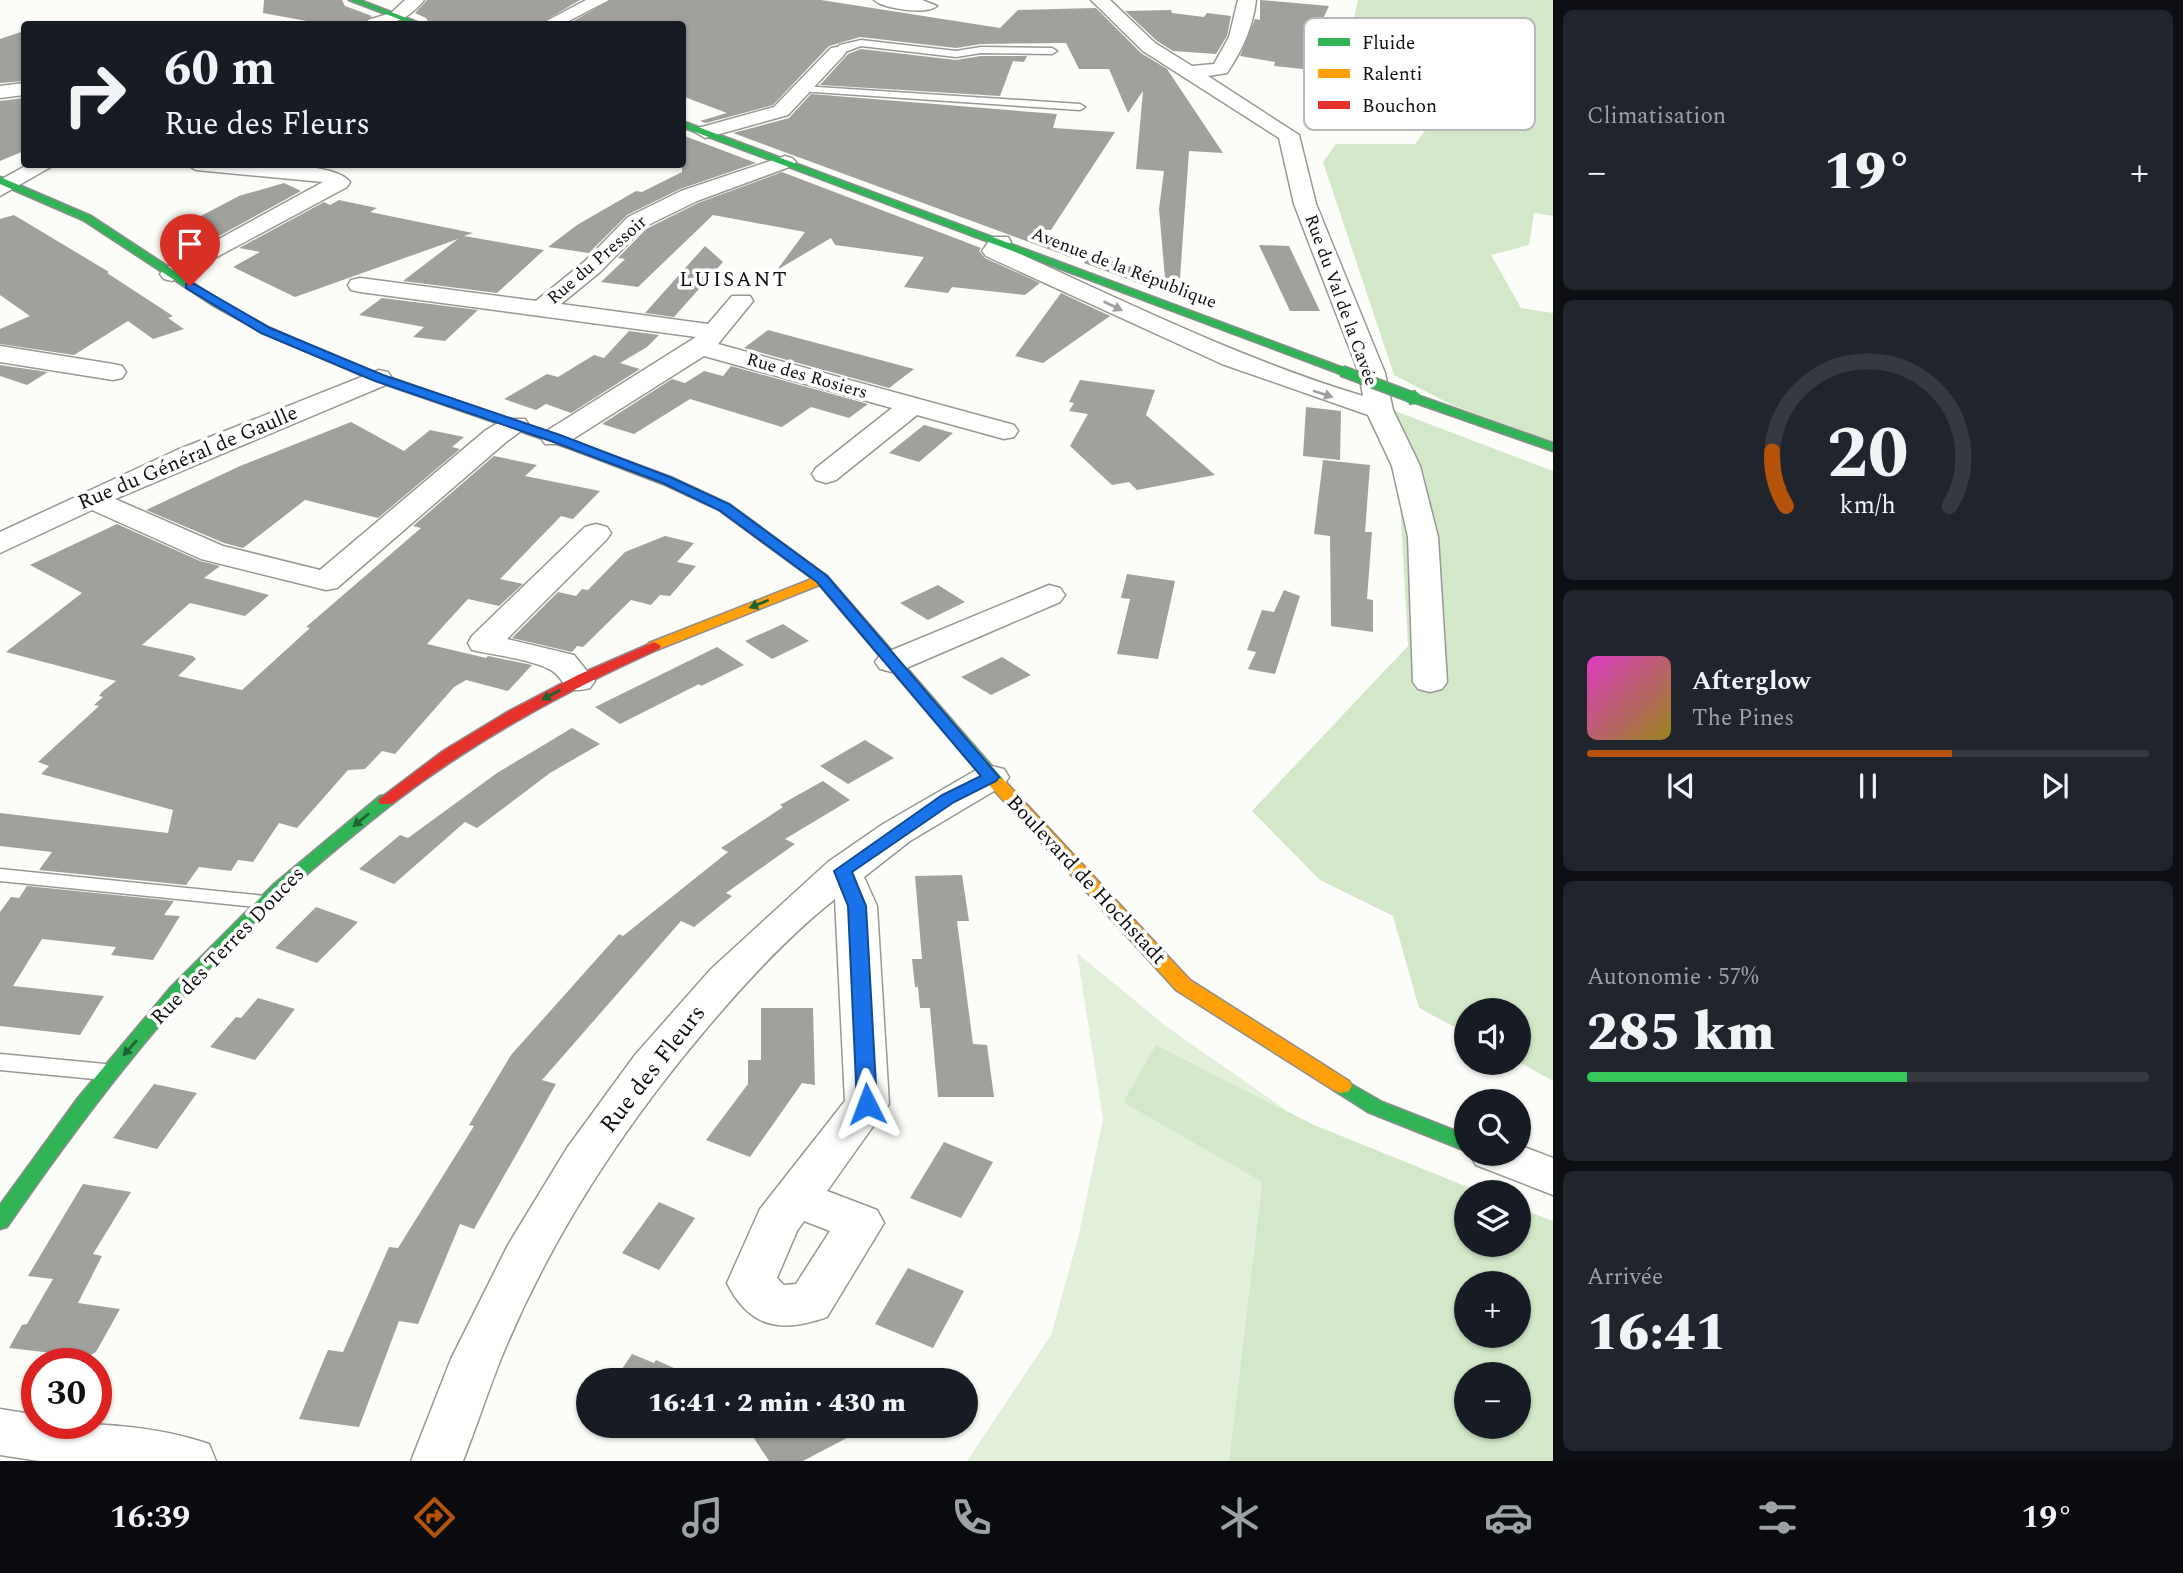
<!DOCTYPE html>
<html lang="fr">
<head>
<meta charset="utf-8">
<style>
  body { margin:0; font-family:Spectral,serif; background:#20242c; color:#f1f3f6; height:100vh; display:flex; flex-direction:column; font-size:26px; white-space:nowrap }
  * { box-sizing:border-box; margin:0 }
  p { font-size:23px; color:#9ea1a6 }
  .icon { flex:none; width:38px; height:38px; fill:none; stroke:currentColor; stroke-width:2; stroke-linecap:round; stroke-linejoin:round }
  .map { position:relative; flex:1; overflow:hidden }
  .panel { display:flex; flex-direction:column; gap:10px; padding:10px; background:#0d0f14; width:630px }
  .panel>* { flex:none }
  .hud { position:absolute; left:21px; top:21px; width:665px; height:147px; border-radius:7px; box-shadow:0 2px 5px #0004; background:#171b24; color:#f1f3f6; overflow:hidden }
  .buttons { position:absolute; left:1454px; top:998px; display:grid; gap:14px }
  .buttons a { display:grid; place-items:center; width:77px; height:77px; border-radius:50%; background:#171b24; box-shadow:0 2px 5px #0004; font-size:35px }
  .speed { position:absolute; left:21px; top:1348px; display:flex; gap:14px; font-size:35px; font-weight:700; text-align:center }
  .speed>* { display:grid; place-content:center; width:91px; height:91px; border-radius:50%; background:#171b24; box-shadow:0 2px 5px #0004; line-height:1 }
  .speed .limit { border:10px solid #d22; background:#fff; color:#111 }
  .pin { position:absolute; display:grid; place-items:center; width:60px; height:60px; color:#fff; margin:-72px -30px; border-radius:50% 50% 50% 0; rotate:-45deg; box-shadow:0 0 7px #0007 }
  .pin .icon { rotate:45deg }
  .me { position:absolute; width:77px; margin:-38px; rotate:357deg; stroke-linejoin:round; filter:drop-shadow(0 0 5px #0008) }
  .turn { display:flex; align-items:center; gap:24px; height:147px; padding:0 28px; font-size:32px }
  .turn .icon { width:91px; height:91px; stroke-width:2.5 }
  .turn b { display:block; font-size:49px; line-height:60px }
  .big { font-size:52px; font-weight:800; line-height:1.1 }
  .panel .widget { flex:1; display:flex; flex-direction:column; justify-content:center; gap:10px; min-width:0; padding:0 24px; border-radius:10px; background:#20242c }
  .panel .dial { align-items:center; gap:0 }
  .dial svg { height:182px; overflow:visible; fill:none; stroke:#363941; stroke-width:7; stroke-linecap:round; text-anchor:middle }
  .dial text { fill:#f1f3f6; stroke:none }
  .song { display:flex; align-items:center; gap:21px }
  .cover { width:84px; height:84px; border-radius:10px; background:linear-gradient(135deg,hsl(310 70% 55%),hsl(50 70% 35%)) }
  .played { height:7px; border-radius:4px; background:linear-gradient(90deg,#b45309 65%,#363941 65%) }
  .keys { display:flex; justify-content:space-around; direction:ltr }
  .heat { display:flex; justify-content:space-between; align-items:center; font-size:38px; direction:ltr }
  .charge { height:10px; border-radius:5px; background:linear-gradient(90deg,#34c759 57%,#363941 0) }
  .trip { position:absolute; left:576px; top:1368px; width:402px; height:70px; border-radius:35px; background:#171b24; box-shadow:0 2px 5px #0004; font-weight:800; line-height:70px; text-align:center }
  .dock { display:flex; height:112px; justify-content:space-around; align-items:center; background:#090b0e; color:#9ea1a6 }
  .dock .icon { width:49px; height:49px }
  .dock .selected { color:#b45309 }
  .dock b { font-size:32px; color:#f1f3f6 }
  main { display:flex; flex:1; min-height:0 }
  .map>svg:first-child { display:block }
  .green { fill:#e2f0da }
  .forest { fill:#d2e8c8; fill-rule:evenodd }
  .building { fill:#a0a09d }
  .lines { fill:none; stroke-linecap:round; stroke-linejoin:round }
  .lane-casing { stroke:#979795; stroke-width:3 }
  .street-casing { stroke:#979795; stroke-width:3 }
  .fast-casing { stroke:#8d8d8c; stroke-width:3 }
  .slow-casing { stroke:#8d8d8c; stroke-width:3 }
  .jam-casing { stroke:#8d8d8c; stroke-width:3 }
  .lane { fill:#fffffe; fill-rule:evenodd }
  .street { fill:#fffffe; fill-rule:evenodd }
  .fast { fill:#30b455; fill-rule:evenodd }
  .slow { fill:#ff9f0a; fill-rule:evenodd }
  .jam { fill:#e5322d; fill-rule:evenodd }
  .fast-bridge-far1-casing { stroke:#8d8d8c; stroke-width:13; stroke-linecap:butt }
  .fast-bridge-casing { stroke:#8d8d8c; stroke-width:16; stroke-linecap:butt }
  .fast-bridge-far1 { stroke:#30b455; stroke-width:10 }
  .fast-bridge { stroke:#30b455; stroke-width:13 }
  .oneway { fill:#a0a09f }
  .oneway2 { fill:#206233 }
  .route { fill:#1a73e8; stroke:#114b97; stroke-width:2 }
  .labels { text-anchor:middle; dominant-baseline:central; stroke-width:7; stroke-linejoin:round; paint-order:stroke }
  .far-street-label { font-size:18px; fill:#111; stroke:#fff }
  .far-quarter-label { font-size:21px; letter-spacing:2px; fill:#111; stroke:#fff }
  .street-label { font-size:21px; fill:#111; stroke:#fff }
  .near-street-label { font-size:24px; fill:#111; stroke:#fff }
  .key { fill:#fff; stroke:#b8b8b8; stroke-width:2 }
  .key-label { font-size:19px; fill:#111 }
</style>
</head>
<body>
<main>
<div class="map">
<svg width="1553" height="1461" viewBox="0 0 1553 1461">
  <rect width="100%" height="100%" fill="#fcfcf8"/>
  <path class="green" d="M1077,953L1167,1027L1289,1112L1156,1046L1262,1182L1229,1461H967L1051,1335L1078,1238L1103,1119Z"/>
  <g class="forest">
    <path d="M1358,0H1553V216L1534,213L1529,245L1491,255L1521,308L1553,313V442L1452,405L1394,375L1323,162L1336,144H1415L1437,115L1439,87L1420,67L1343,66Z"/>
    <path d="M1395,411L1553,471V1081L1519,1062V1010H1466V1033L1419,1008L1393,916L1320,880L1252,811L1408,646Z"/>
    <path d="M1156,1045L1314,1125L1480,1192H1466V1244H1519V1208L1553,1221V1461H1229L1262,1182L1123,1102ZM1466,1283H1519V1335H1466ZM1466,1374H1519V1426H1466Z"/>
  </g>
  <g class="building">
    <path d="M264,0H342L345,6L372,16L363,24H323L263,13Z"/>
    <path d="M427,0H580L539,24H430L426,18L415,13Z"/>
    <path d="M611,0H821L1000,28L1018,10L1096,8L1141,53L1167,69L1223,153L1189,151L1180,278H1165L1159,209L1164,171L1136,169L1143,91L1128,113L1109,69H1079L1066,43L981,44L956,48L860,37L829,46L773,105L706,123L700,121L727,113L682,96V24H568Z"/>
    <path d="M1260,0L1329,6L1319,27L1329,28L1318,67L1305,65L1303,69L1274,66L1275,62L1240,56L1255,19L1260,20Z"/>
    <path d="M1171,10L1172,13L1204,17L1207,13L1231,16L1227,36L1216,54L1173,51L1157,41L1125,11Z"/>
    <path d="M24,31V81L0,83V39Z"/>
    <path d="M861,49L956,60L981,56H1027L1024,62L1013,61L1000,96L820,85L848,54Z"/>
    <path d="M811,94L1057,114L1053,128L1115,132L1051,230L1034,229L1033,238L1080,252L1072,258L733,133L789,118Z"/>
    <path d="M24,98V151L0,161V101Z"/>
    <path d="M682,135L756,163L680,189L627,215L589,253L548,247L577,225L636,191L642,192L682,172Z"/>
    <path d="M782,172L981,248L979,251L985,258L1040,283L1025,295L952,287L948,293L904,287L924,257L835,245L831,238L777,270L805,232L713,215L638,287L601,282L625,259L618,258L646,229L698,203Z"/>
    <path d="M284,183L301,191L208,242L176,235L185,231L176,229L239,196Z"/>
    <path d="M339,200L377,208L370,212L473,233L464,236L544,250L497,293L403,281L458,239L295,297L233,267L260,252L239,248L324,202L330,205Z"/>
    <path d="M14,215L109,272L107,273L173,316L168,318L184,329L153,339L128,321L74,355L0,344V329L30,316L0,295V219Z"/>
    <path d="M1259,245L1289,246L1320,311H1290Z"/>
    <path d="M705,246L723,262L674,317L645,313Z"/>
    <path d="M1090,255L1150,272L1146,286L1084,263Z"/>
    <path d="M1061,293L1110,316L1043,363L1015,356Z"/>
    <path d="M382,298L478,310L445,341L413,337L424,327L359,315Z"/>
    <path d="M768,330L914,369L889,388L744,348Z"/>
    <path d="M629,331L659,335L647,347L620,363L640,369L571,413L546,404L536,410L504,399L547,374L558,377L594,355L604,358Z"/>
    <path d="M0,365L48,372L27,385L0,376Z"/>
    <path d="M731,366L868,404L849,418L811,407L782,427L690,399L634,434L602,424L672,379L685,383L704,371L723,376Z"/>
    <path d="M1080,380L1155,390L1146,415L1215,475L1137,490L1129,482L1112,485L1070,446L1088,414L1069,411L1074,403L1069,402Z"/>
    <path d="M1306,407L1341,411L1340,460L1303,456Z"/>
    <path d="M351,422L404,451L430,430L464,437L452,447L460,449L378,518L305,500L243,548L224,543L146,510L240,466Z"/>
    <path d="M924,425L953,433L919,462L889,453Z"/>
    <path d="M494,456L537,465L525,476L600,491L573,519L561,516L500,579L523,584L499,606L468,599L427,644L486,658L488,656L532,665L508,691L466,680L454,687L395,754L382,751L365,769L348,770L297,828L279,823L253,862L238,860L231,871L199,867L186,885L39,870L52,852L0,846V813L168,833L173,810L41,774L49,766L38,762L99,706L94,705L103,697L99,696L102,692L116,681L6,652L82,593L30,565L117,524L200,561L220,566L204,578L269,595L245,616L190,603L142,645L193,656L196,659L178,676L242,690L310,628L306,627L421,528L413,526Z"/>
    <path d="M1323,460L1370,465L1365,532H1372L1367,599L1373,600V632L1331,626L1330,536L1314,534Z"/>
    <path d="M665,536L694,543L677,562L696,566L670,596L660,595L651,605L631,600L583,647L577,646L572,652L512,638L558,592L576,596L582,589L588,590L625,552Z"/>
    <path d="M1127,574L1175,581L1158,659L1117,654L1130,599L1121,598Z"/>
    <path d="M938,585L965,602L928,620L900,603Z"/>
    <path d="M1284,590L1300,596L1275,674L1248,669L1256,652L1247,650L1262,610L1274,612Z"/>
    <path d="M783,624L809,641L772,659L745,641Z"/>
    <path d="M717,647L744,665L701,686L699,684L620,724L595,707Z"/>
    <path d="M1002,657L1031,675L991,695L961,677Z"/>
    <path d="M572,728L600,744L550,773L477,828L465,822L394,884L359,869L400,835L408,838L497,773Z"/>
    <path d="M865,740L894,758L848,784L820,766Z"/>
    <path d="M823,781L850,800L785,839L795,844L726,893L732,896L694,927L681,921L542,1080L556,1084L474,1229L460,1224L418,1324L399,1321L359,1427L299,1419L328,1350L343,1352L389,1247L398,1248L474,1126L469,1125L511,1055L619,934L623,936L728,852L721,848L783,807L780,805Z"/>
    <path d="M962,875L969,921H957L973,1044L987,1045L994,1097H938L930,1008H920L918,987H915L912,959H922L915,876Z"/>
    <path d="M27,886L174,901L164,915L180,916L153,960L111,955L116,947L42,939L13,986L104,996L80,1035L0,1026V912L11,897L19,898Z"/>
    <path d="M316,907L358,922L317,963L275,948Z"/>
    <path d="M258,998L295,1009L255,1060L210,1047L236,1017L241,1018Z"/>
    <path d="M761,1008H813L815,1085L802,1083L750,1157L706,1140L748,1084V1060H761Z"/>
    <path d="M154,1084L197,1093L157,1149L113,1138Z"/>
    <path d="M944,1142L993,1162L961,1218L910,1198Z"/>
    <path d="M83,1184L131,1192L93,1254L102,1256L78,1303L120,1309L96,1352L87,1357L9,1348L22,1325L27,1324L53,1279L28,1276Z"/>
    <path d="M659,1202L695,1218L659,1270L622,1253Z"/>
    <path d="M908,1268L964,1291L933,1348L875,1324Z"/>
    <path d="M632,1354L654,1363L656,1360L694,1377V1381H614Z"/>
    <path d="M746,1426H860L862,1430L803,1461H769Z"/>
  </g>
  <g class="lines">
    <g class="lane-casing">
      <g id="lane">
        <path d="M861,40L956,51L981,47L1052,48L1057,51L1052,54L981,53L956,57L861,46L837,55L832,52L840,45Z"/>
        <path d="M802,86L1080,104L1085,107L1080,110L799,91L797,89Z"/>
        <path d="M0,869L265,896L272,897L275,902L272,907L265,908L0,881Z"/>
        <path d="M0,1054L105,1064L113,1066L116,1072L113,1078L105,1080L0,1070Z"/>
      </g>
    </g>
    <g class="street-casing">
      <g id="street">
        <path d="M405,0H424C407,21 391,26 365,24L368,20L391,13Z"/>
        <path d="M586,0H609L563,24H541Z"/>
        <path d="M874,0H922L937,6C927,15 884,9 874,0Z"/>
        <path d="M1091,0H1110L1155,43L1192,66L1214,64L1229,37L1238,0H1256C1253,28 1242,50 1227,73L1208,76L1299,135L1316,204L1385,373L1393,410L1420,466L1438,537L1447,682L1442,689L1430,692L1418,689L1413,682L1408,537L1392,466L1368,415L1222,364L986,256L982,251L992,237H1008L1011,242L1007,248C1124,301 1240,359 1363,396L1359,373L1294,204L1279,138L1143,51Z"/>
        <path d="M837,47L846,52L843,56L788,115L705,138L695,132L698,128L774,107L831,48Z"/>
        <path d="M24,83V95L0,98V86Z"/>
        <path d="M785,156L792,158L796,162L792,166L697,201L644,227L600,272L561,304L708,324L732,296H750L753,301L718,344L1014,425L1018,431L1014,437L1004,439L917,415L836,480L826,483L816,480L812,474L816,468L892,408L704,356L565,444H545L541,438L545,432L696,337L360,292L351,290L348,285L351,280L360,278L536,301L584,262L628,217L681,191Z"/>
        <path d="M29,164H56L0,196V180Z"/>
        <path d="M186,164C217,164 333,158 350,182L347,187L172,281L164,279L160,274L164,269L323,182L196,170Z"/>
        <path d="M0,346L113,364L122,366L126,372L122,378L113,380L0,362Z"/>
        <path d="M379,370L388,372L392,378L388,384L115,499L223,546L320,570L486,430L505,419H525L529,425L506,442L337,588L326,590L201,559L92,510L0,553V532L177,450Z"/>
        <path d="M596,524L607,527L611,533L607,539L507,639L574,655L595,681L590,688C560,696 568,679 549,669C530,659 494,655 472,650L468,643L472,636L585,527Z"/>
        <path d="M1049,585L1060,588L1065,595L1060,602L904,669L892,672L880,669L875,662L880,655Z"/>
        <path d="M991,766L1004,769L1009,777L1004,785L910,841L864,877L877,906L889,1104L827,1191L877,1210L884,1223L827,1317C782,1333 750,1329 727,1283L760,1209L845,1101L835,899C788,936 746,982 707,1028C623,1127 549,1240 500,1361C487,1394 476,1428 463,1461H411L451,1359L508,1245L567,1148L635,1055L711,969L828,862L883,824L978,769ZM804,1221L830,1231L796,1284L784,1285L777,1278L797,1231Z"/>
        <path d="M1519,1145L1553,1158V1195L1476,1165L1469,1153H1519Z"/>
        <path d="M0,1409L37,1415V1423C93,1423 155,1425 209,1444L216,1461H39L0,1455Z"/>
      </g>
    </g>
    <g class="fast-casing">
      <g id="fast">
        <path d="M349,0H360L422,24H412Z"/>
        <path d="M682,121L1346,369L1348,371L1342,375L1338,373L682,127Z"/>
        <path d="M0,177L91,216L222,302L270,328L383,377L381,380H373L262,332L214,306L83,220L0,184Z"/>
        <path d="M1414,394L1553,443V451L1410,401V395Z"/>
        <path d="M578,443L673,478L729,504L827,576L1003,779L1005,783L1003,787H991L817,582L719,510L663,484L574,450V444Z"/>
        <path d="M386,795L392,796L394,800L392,804C344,842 295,882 251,925C159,1017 81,1120 7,1227L0,1229V1205L78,1098L171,987L273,885L362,811L380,796Z"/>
        <path d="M1342,1079L1382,1102L1466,1135V1151L1368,1112L1335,1091L1332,1086L1335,1081Z"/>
      </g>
    </g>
    <g class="slow-casing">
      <g id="slow">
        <path d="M822,575L827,576L829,579L827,582L659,649L654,650L647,646L649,643Z"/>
        <path d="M997,778L1003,779L1190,980L1349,1081L1352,1086L1349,1091L1342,1093L1335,1091L1176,990L991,787L989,783Z"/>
      </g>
    </g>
    <g class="jam-casing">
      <g id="jam">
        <path d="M377,373L582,444L584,447L578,451L574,450L373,380V374Z"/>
        <path d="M654,642L661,646L659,649C564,692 475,740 392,804H380L378,800L443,751L509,711L578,675Z"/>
      </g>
    </g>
    <use href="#lane" class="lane"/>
    <use href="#street" class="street"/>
    <use href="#fast" class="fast"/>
    <use href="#slow" class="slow"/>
    <use href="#jam" class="jam"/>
    <g class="fast-bridge-far1-casing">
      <path id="fast-bridge-far1" d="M1342,371L1414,398"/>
    </g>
    <g class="fast-bridge-casing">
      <path id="fast-bridge" d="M1411,397L1414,398"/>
    </g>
    <use href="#fast-bridge-far1" class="fast-bridge-far1"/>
    <use href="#fast-bridge" class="fast-bridge"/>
  </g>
  <defs><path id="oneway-solid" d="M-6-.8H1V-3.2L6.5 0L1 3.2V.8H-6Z" transform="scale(1.75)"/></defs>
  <g class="oneway">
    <use href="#oneway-solid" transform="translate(1113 306) rotate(26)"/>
    <use href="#oneway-solid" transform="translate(1323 394) rotate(18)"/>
  </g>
  <g class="oneway2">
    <use href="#oneway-solid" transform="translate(759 604) rotate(158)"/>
    <use href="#oneway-solid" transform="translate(551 695) rotate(151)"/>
    <use href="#oneway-solid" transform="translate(361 820) rotate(141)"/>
    <use href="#oneway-solid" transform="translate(130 1048) rotate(131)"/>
  </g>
  <path class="route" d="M186,284H194L270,328L383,375L560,435L672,478L729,504L827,576L999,777L996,781L954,802L852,872L866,906L877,1104L874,1110H860L857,1104L848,906L834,871L942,795L981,776L817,582L719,510L663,483L551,441L375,381L261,333L186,288Z"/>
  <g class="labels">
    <g class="far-street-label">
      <text transform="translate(597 260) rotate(-41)">Rue du Pressoir</text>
      <text transform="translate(1124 268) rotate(21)">Avenue de la République</text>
      <text transform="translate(1341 300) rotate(70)">Rue du Val de la Cavée</text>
      <text transform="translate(807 376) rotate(16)">Rue des Rosiers</text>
    </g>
    <g class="far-quarter-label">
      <text x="734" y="280">LUISANT</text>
    </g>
    <g class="street-label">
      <text transform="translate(188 458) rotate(-23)">Rue du Général de Gaulle</text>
      <text transform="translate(1086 880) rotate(47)">Boulevard de Hochstadt</text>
      <text transform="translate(228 946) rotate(-46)">Rue des Terres Douces</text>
    </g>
    <g class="near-street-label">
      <text transform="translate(653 1069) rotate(-52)">Rue des Fleurs</text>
    </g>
  </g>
  <rect x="1304" y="18" width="231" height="112" rx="10" class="key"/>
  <rect x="1318" y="38" width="32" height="8" fill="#30b455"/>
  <rect x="1318" y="69" width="32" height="9" fill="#ff9f0a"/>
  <rect x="1318" y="101" width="32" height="8" fill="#e5322d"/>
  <g class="key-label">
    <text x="1362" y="49">Fluide</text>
    <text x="1362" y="80">Ralenti</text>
    <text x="1362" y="112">Bouchon</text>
  </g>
</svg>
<div class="buttons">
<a><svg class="icon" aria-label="sound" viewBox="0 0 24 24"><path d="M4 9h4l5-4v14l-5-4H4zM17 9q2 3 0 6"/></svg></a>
<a><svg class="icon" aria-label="search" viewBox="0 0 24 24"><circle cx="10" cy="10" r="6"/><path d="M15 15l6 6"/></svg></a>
<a><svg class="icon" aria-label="layers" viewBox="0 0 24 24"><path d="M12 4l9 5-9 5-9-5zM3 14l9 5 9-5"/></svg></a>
<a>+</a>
<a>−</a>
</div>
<div class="speed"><div class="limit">30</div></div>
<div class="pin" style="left:190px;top:286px;background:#d93025"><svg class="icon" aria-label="arrive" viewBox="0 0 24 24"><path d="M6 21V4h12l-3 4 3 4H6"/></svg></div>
<svg class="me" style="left:867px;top:1104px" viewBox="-20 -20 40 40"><path d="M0-17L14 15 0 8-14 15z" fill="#1a73e8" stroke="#fff" stroke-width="4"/></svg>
<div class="trip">16:41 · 2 min · 430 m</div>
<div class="hud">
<div class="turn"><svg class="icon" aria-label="right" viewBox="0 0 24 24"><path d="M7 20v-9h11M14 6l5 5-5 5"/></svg><div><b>60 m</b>Rue des Fleurs</div></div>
</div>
</div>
<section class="panel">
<div class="widget"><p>Climatisation</p>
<div class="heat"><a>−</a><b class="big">19°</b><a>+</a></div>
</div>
<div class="widget dial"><svg viewBox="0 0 100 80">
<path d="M14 69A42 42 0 1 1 86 69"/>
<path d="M14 69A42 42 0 0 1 8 45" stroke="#b45309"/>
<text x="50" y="56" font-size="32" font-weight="700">20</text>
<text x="50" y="72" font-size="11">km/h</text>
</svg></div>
<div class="widget">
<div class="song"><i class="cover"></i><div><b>Afterglow</b><p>The Pines</p></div></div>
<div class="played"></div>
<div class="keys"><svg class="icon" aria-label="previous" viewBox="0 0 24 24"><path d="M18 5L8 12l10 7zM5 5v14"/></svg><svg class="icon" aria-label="pause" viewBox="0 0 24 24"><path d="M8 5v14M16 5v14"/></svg><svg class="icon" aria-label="next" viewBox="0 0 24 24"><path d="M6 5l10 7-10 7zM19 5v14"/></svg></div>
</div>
<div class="widget"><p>Autonomie · 57%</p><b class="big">285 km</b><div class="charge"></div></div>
<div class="widget"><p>Arrivée</p><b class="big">16:41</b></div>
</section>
</main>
<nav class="dock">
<b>16:39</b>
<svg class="icon selected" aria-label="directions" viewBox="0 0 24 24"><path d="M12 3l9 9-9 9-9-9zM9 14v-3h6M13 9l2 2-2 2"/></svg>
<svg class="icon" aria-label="music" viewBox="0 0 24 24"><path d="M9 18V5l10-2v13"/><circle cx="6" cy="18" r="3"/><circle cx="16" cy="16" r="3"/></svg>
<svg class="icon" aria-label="phone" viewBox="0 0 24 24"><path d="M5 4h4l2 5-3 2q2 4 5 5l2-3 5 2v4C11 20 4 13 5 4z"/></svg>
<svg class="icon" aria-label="climate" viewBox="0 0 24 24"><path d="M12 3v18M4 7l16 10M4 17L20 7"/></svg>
<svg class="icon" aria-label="car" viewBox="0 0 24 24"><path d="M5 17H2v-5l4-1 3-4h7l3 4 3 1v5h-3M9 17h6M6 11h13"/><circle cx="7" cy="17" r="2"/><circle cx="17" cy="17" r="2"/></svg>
<svg class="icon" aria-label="filters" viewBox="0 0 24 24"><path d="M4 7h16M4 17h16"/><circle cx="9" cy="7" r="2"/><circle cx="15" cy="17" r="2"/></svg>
<b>19°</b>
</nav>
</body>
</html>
